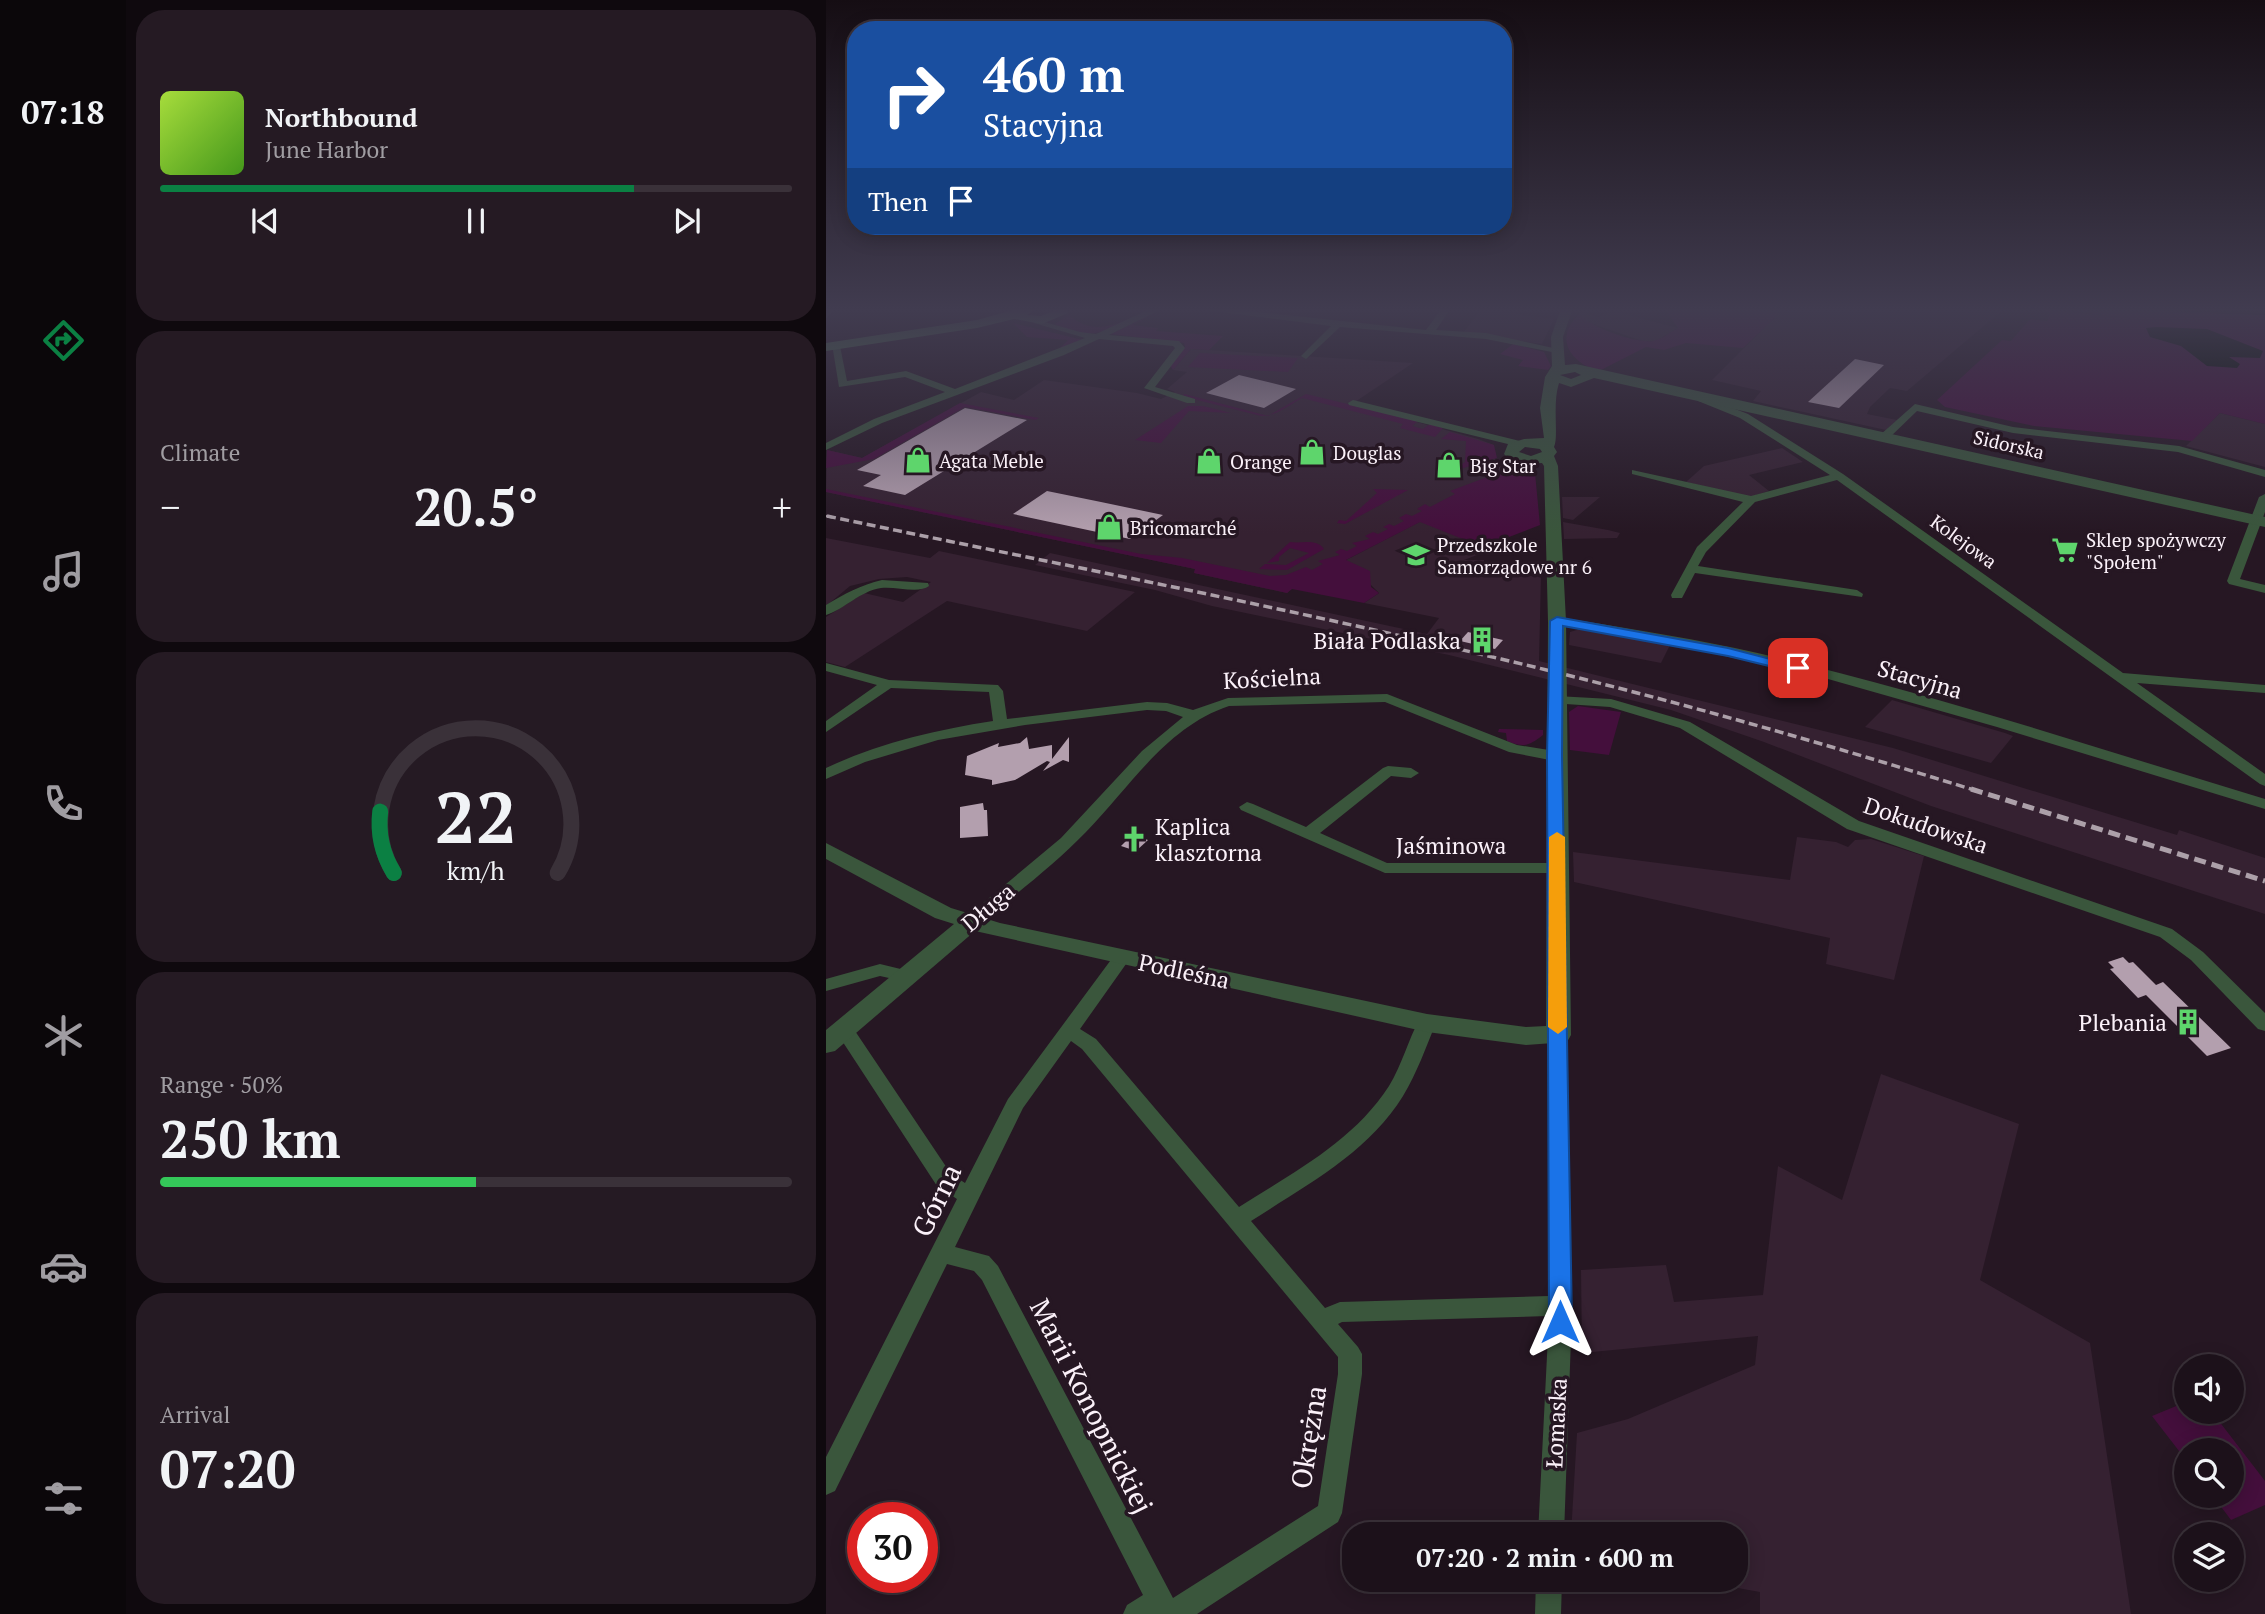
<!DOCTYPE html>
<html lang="en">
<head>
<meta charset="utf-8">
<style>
  body { margin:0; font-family:"PT Serif",serif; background:#251a23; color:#f1f3f6; height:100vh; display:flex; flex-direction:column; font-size:26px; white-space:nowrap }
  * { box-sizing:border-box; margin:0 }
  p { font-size:23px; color:#a09da2 }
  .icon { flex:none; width:38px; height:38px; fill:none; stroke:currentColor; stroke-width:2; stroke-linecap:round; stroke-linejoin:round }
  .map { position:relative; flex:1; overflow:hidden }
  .panel { display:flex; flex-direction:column; gap:10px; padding:10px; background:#0f090e; width:700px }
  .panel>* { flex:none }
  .hud { position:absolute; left:21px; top:21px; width:665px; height:214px; border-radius:28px; box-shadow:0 4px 18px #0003,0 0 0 2px #3a3139; background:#1a4fa0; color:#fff; overflow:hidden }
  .fabs { position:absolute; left:1348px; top:1354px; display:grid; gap:14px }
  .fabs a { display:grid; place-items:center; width:70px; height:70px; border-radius:50%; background:#1c111a; box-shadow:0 4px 18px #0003,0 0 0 2px #3a3139; font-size:35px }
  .speed { position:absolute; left:21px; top:1502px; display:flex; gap:14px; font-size:35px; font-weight:700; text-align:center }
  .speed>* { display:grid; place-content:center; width:91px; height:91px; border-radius:50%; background:#1c111a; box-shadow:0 4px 18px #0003,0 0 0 2px #3a3139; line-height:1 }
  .speed .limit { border:10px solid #d22; background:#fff; color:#111 }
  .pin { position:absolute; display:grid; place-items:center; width:60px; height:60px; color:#fff; margin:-30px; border-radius:14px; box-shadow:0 4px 10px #0006 }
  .me { position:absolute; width:77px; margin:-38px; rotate:0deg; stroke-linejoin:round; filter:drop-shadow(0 0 5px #0008) }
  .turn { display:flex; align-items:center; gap:24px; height:147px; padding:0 21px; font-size:32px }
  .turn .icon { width:91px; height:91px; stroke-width:2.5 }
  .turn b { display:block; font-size:49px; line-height:60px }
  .then { display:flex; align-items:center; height:66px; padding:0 21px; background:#0003; gap:14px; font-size:26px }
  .big { font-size:52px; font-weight:600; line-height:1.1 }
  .panel .widget { flex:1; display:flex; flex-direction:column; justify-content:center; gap:10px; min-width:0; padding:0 24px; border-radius:28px; background:#251a23 }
  .panel .dial { align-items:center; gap:0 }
  .dial svg { height:182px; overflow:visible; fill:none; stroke:#3a3139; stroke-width:7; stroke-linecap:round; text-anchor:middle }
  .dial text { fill:#f1f3f6; stroke:none }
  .song { display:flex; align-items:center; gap:21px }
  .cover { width:84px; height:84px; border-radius:10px; background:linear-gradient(135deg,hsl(80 70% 55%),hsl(100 70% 35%)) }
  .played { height:7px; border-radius:4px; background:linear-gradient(90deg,#0b8043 75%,#3a3139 75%) }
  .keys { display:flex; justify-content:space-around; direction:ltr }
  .heat { display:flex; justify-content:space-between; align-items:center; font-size:38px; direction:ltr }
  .charge { height:10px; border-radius:5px; background:linear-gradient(90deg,#34c759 50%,#3a3139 0) }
  .trip { position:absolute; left:516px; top:1522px; width:406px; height:70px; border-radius:28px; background:#1c111a; box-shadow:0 4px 18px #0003,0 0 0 2px #3a3139; font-weight:600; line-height:70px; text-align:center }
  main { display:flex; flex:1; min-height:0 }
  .tab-bar { display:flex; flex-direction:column; width:126px; justify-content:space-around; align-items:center; background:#0b070a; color:#a09da2 }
  .tab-bar .icon { width:49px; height:49px }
  .tab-bar .on { color:#0b8043 }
  .tab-bar b { font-size:32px; color:#f1f3f6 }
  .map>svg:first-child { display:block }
  .built { fill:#352131 }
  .green { fill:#440f3c }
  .water { fill:#000900 }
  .building { fill:#b39fae }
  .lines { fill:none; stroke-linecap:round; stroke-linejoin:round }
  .minor { fill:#3a563c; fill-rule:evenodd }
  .tertiary { fill:#3a563c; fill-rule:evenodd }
  .secondary { fill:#49764c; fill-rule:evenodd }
  .rail-far2 { stroke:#aca0a9; stroke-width:2.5; stroke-dasharray:7 3.5; stroke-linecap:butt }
  .rail-far1 { stroke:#aca0a9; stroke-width:3.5; stroke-dasharray:9 4.5; stroke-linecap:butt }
  .rail { stroke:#aca0a9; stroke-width:5; stroke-dasharray:12 6; stroke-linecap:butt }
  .route { fill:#1a73e8; stroke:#114b97; stroke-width:2 }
  .slow { fill:#f59e0b }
  .labels { text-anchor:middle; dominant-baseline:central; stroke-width:7; stroke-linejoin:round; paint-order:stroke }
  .far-street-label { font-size:19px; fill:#fbf1f9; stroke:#261723 }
  .far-poi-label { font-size:19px; fill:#fbf1f9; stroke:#261723; text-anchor:start }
  .poi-label { font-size:23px; fill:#fbf1f9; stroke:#261723; text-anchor:end }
  .street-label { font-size:23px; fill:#fbf1f9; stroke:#261723 }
  .near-street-label { font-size:28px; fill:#fbf1f9; stroke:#261723 }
</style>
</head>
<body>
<main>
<nav class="tab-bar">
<b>07:18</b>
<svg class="icon on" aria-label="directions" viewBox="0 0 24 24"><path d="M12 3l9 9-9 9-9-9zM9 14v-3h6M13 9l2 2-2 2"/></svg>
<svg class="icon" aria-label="music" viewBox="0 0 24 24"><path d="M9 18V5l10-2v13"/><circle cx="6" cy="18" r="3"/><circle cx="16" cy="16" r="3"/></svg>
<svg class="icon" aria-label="phone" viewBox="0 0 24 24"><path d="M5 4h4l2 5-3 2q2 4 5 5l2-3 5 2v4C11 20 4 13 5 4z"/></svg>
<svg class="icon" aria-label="climate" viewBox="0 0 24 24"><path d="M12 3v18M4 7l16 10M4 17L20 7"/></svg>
<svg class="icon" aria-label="car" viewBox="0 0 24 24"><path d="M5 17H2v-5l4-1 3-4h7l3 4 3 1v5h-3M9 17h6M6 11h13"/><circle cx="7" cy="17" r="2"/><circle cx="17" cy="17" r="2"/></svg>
<svg class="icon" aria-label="filters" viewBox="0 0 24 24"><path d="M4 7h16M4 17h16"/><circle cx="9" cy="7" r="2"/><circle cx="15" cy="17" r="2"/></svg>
</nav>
<section class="panel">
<div class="widget">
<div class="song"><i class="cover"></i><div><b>Northbound</b><p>June Harbor</p></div></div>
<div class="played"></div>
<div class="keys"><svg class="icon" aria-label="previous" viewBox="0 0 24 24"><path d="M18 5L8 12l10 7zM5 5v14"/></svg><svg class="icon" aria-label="pause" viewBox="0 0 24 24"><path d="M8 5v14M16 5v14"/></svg><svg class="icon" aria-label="next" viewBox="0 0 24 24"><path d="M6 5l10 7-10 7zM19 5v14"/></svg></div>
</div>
<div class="widget"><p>Climate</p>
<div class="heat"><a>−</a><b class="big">20.5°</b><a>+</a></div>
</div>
<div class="widget dial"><svg viewBox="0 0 100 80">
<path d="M14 69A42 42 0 1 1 86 69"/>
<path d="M14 69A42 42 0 0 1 8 42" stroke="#0b8043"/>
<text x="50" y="56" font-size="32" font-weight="700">22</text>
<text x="50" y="72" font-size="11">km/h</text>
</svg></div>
<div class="widget"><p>Range · 50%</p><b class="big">250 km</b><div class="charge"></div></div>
<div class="widget"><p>Arrival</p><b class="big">07:20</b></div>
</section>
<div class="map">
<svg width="1439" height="1614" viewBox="0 0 1439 1614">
  <rect width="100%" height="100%" fill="#261723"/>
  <g class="built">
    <path d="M656,308L691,314L728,319L716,344L637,333Z"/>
    <path d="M928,308H1179L1081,391L1064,388L1044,407L1041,414L1071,420L1060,430L927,401L935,391L886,380L952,314Z"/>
    <path d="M787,311L852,328L830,341H816L761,322L753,314L755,312L772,317Z"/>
    <path d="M365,349L587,363L526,404L652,439L668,445L669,462L709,473L643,488L481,575L461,593L368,573L369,569L0,492L1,450L36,458L155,392L188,400L218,380L311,393L335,399L349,392L341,389L361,372L347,370Z"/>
    <path d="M1394,413L1439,424V467L1360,446Z"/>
    <path d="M956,448L977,462L923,475L943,491L924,497L860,482L878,466Z"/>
    <path d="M736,497H774L747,520L737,518Z"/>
    <path d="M595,521L664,550L638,560H658V576H715L713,661L1067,748L1351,835L1353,830L1439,858V914L1105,806L938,742L845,710L623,655L386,606L329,590L209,565L224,553L601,634L613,618L538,603L553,593L520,560Z"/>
    <path d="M737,522L782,530L794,533L791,538L738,539Z"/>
    <path d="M0,538L104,558L113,551L309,592L261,631L121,601L19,667L0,662V617L38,593L77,602L105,582L81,577L53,579L24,586L0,606Z"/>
    <path d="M754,629L844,645L835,663L743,645L744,632Z"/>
    <path d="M1066,700L1179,733L1187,736L1165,763L1039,727Z"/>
    <path d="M971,837L1010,842L1022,847L1029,840L1045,839L1098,856L1068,980L1000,964L1004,938L748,882L747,852L964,880Z"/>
    <path d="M1055,1074L1193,1124L1154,1280L1264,1343L1305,1614H934V1592L867,1580H910V1535H745L751,1433L802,1419L929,1365L932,1336L756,1353L755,1270L840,1265L848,1302L937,1295L952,1166L1016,1200Z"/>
  </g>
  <g class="green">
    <path d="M301,308L326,309C294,325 264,346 229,324L243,315C268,337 292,324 318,312L307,313Z"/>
    <path d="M838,308H928L953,314L917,348L860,343L838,350L820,347L773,371C745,363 727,339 753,314C767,328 807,343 827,341C835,340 844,332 852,328Z"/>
    <path d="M1207,308L1310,319L1236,310L1439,315V424L1394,413L1366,441L1208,426L1119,407L1111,400L1176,340L1185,341L1204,319L1221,321L1224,313Z"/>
    <path d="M333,311L307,325L332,328L330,331L397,336L383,350L365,349L347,370L344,365L359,347L358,343L285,334Z"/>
    <path d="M187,323L257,340L233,349L242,340L201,337Z"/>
    <path d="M687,344L718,352L725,366L722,370L692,366L697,360L674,354Z"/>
    <path d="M374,353L472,358L462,372L362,367Z"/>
    <path d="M359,394L442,416L480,394L592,421L586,426L597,429L604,424L617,428L609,437L574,428L577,424L476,398C464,405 450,416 435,416L355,396Z"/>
    <path d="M134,403L213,418L209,420L139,407L48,459L0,468L1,450L36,458Z"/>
    <path d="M362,406H377L405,413L363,411L335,443L309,440Z"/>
    <path d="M624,432L668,445L671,458L624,472L639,462L640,441L615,439Z"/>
    <path d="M688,467L709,473L714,525L657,547L594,522L520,560L544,571L545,587L553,593L538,603L466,589L461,593L368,573L369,569L0,492V489L315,554L356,558L444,576L460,575L480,567L486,570L497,564L492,561L514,555L509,552L515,549L521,551L531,546L526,543L544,539L539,536L547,532L552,534L562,529L557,527L563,524L568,526L578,521L573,518L580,514L586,516L596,511L591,509L599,504L604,507L629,494L624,491Z"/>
    <path d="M547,489L582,490L519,524L511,523L513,520L520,521L551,493Z"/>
    <path d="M464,542C476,544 490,538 498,549L461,570L433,569L439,564L460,565L483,553L464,548L453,557V561L441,563Z"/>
    <path d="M752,706L795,712L783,755L744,750L743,712Z"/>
    <path d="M673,729L717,730V735C703,746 697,748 681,741L680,733L672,732Z"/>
    <path d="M1360,1402V1412H1386L1439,1481V1505L1405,1520L1387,1496H1405V1451H1360V1460L1326,1416Z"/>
  </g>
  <g class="water">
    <path d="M1268,308H1439V315Z"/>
    <path d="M1330,327L1381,329L1437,351L1434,358L1403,357L1414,364L1411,368L1381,366L1355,346L1324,337L1320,328Z"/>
  </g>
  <g class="building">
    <path d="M1029,359L1058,365L1013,408L982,402Z"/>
    <path d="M413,375L466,388L470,389L438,408L380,393Z"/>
    <path d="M139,408L201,420L79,495L37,486L55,475L31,470Z"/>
    <path d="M221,491L275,502L337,515L304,539L187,514Z"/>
    <path d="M642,632L677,640L669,649L634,641Z"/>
    <path d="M201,737L203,749L226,745V759L243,737V762L237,760L217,771L224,762L221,761L189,780L166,785V780L139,775L141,756L173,743L172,747L194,743Z"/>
    <path d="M157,803L158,810H161L162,836L134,838V807Z"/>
    <path d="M306,835L322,840L310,851L295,846Z"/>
    <path d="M1297,957L1303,963L1307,962L1330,985L1337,982L1405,1048L1381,1056L1320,995L1312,998L1284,969L1288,968L1282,962Z"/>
  </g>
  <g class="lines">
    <g class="minor">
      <path d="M10,308L0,318L1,308Z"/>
      <path d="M326,308H338L283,335L353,341L359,348L329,387L369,399V403H361L318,388L349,348L347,346L273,339L238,355L56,423L0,450V443L48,419L119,392L79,377L13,387L6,344L14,346L21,381L80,371L129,389L259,338L208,323V319L254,332L270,334Z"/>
      <path d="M362,308H394L600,330L616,308H625L610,330L660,333L736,350L731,353L660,339L514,327L480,359L475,356L505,326Z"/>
      <path d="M876,396L922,414L1017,474L1297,673L1439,685V693L1311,683L1439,774V786L1434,784L1011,480L929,502L880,552L872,566L1031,590L1037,594L1036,597L869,573L856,598H846L845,595L871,547L917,502L806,474V470L925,496L1004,475L914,418L872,401V397Z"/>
      <path d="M527,400L698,442L699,444L694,447L523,405L522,403Z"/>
      <path d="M1089,404L1187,427L1353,446L1439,470V477L1352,452L1187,433L1091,411L1062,439H1054V435Z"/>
      <path d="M1439,494V512L1414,579L1439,585V593L1403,584L1401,581L1433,497Z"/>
      <path d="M56,580L102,583L103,586C93,594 69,586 55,588C34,591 19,609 0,615V605C18,594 35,585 56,580Z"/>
      <path d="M731,617C790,626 850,636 909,648C1088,687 1263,746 1439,799V809L1171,727L995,677L820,639L726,624L724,621Z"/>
      <path d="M0,663L63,680L172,685L177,691L181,719L321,702L341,703L367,710L402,698L561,694L691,745L729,751L737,756L729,761L683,752L559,702L403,706C340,727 305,786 260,832C226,867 187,896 150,927H138L135,923L138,919L235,838L316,751L357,717L340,711L321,710L199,725L112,740L39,762L0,779V768C53,743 109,730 167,721L163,692L65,688L0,732V721L51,685L0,671Z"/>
      <path d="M730,696L785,699L864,722L1033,821L1346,929L1377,952L1439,1013V1031L1432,1029L1365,960L1334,937L1021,829L854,728L784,707L725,703L723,700Z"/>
      <path d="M562,766L585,768L593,773L585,778L565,776L494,833L561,863H731L739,868L731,873H559L415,810L413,807L421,802L427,804L480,827L557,768Z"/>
      <path d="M296,951L302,953L305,957L254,1029L270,1039L413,1207C466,1173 527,1142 563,1086C576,1065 582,1040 594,1018L601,1016L608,1018L610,1023C600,1047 591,1073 577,1096C542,1153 479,1186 425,1221L499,1308L514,1302L723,1296V1035L725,1030L732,1028L739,1030L741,1035L745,1338L738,1535H712L723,1316L516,1322L512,1324L532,1347L536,1354V1374L516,1513L512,1522L371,1614H297L301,1605L317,1595L156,1280L148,1271L121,1264L9,1491L0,1495V1457L131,1199L111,1186L9,1030L11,1025L18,1023L25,1025L125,1174L139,1183L182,1099L290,953ZM245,1041L256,1049L512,1357V1374L492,1506L347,1598L172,1266L163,1256L129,1247L197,1108Z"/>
      <path d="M54,964L87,972L90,976L87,980L81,982L54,976L0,991V979Z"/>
      <path d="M710,1580H736L735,1614H709Z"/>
    </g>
    <path class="tertiary" d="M735,308H747L737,337L739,365L750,364L1439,517V527L768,378L745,387L733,383C726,405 733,436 728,447L731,452L728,456L732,466L740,621L745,1035L741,1042L700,1045L601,1032L149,931L9,1051L0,1053V1030L128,924L109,918L0,859V843L125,908L174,923L601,1014L700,1027L720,1026L722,621L718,466L716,463L700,464L684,460L678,454L682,444L698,439L718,438L714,408L719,377L726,366L725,337ZM749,372L755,375L745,379L734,375ZM699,447L714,449L716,452L705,456L693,452Z"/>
    <path class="secondary" d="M194,308H211L201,315L215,316L227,311L226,308H239L242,313L216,324L188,319L151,328L0,351V343L151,320Z"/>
    <path class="rail-far2" d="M0,516L9,518"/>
    <path class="rail-far1" d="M1,516C226,563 452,606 675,659C836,697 994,742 1151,791"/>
    <path class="rail" d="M1145,789L1439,881"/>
  </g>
  <linearGradient id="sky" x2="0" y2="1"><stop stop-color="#150d13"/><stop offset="0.58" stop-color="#413c50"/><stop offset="1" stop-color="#413c50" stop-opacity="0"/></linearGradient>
  <rect width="1439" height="534" fill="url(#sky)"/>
  <path class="route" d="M731,617L902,648L979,668L972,673L902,656L737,626L736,756L746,1322L742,1329L734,1332L726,1329L723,1322L721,756L724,621Z"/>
  <path class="slow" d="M731,832L739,837L741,1027L732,1034L722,1027L723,837Z"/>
  <defs>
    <g id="shop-bare" transform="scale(2.1)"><path d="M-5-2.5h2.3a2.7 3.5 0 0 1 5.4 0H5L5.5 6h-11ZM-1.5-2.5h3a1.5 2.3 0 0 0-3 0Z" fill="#5ed56c" stroke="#261723" stroke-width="2.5" paint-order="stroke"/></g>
    <g id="supermarket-bare" transform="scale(2.1)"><path d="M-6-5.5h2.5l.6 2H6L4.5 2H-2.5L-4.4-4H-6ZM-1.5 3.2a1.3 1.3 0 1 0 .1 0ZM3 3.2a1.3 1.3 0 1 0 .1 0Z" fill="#5ed56c" stroke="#261723" stroke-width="2.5" paint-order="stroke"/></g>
    <g id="school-bare" transform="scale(2.1)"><path d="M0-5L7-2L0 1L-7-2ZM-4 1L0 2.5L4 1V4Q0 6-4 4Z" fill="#5ed56c" stroke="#261723" stroke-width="2.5" paint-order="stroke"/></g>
    <g id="building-bare" transform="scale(2.1)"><path d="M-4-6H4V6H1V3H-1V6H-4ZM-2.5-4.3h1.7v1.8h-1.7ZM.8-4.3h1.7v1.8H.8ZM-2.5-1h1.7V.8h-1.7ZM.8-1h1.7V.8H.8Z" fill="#5ed56c" stroke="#261723" stroke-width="2.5" paint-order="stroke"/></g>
    <g id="church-bare" transform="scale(2.1)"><path d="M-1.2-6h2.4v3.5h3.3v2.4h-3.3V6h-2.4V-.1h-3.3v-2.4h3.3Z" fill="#5ed56c" stroke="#261723" stroke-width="2.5" paint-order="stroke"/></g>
  </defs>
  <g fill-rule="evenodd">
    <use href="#shop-bare" x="486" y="452"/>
    <use href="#shop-bare" x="92" y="460"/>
    <use href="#shop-bare" x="383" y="461"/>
    <use href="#shop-bare" x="623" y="465"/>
    <use href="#shop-bare" x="283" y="527"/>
    <use href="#supermarket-bare" x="1239" y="550"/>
    <use href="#school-bare" x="590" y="555"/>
    <use href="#building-bare" x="656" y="640"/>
    <use href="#church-bare" x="308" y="839"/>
    <use href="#building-bare" x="1362" y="1022"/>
  </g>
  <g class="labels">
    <g class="far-street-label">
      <text transform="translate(1183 444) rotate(13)">Sidorska</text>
      <text transform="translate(1138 541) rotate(36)">Kolejowa</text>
    </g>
    <g class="far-poi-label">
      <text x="507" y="452">Douglas</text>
      <text x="113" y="460">Agata Meble</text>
      <text x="404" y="461">Orange</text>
      <text x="644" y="465">Big Star</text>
      <text x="304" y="527">Bricomarché</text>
      <text x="1260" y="539">Sklep spożywczy<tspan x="1260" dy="22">"Społem"</tspan></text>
      <text x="611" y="544">Przedszkole<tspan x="611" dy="22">Samorządowe nr 6</tspan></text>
    </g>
    <g class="poi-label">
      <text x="635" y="640">Biała Podlaska</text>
      <text x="329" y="826" text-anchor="start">Kaplica<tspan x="329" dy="26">klasztorna</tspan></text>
      <text x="1341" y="1022">Plebania</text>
    </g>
    <g class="street-label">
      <text transform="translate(446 678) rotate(-3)">Kościelna</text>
      <text transform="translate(1094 679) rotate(16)">Stacyjna</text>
      <text transform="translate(1100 825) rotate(19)">Dokudowska</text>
      <text x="625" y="845">Jaśminowa</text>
      <text transform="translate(162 907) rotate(-40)">Długa</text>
      <text transform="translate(358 971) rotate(12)">Podleśna</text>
      <text transform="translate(730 1423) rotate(-87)">Łomaska</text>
    </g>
    <g class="near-street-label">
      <text transform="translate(110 1200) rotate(-64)">Górna</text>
      <text transform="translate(266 1406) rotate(63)">Marii Konopnickiej</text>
      <text transform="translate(482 1437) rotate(-81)">Okrężna</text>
    </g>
  </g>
</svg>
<div class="fabs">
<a><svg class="icon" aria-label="sound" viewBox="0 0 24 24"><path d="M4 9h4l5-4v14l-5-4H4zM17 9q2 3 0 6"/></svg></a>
<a><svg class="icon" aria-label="search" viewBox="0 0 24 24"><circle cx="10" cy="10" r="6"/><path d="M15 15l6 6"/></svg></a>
<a><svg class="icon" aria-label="layers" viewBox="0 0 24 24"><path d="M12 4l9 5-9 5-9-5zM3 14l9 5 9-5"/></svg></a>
</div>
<div class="speed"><div class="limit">30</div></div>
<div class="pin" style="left:972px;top:668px;background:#d93025"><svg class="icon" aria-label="arrive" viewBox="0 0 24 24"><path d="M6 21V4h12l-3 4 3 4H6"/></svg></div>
<svg class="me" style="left:734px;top:1322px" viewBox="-20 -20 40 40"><path d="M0-17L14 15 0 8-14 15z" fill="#1a73e8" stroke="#fff" stroke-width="4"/></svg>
<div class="trip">07:20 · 2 min · 600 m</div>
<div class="hud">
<div class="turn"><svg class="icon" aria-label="right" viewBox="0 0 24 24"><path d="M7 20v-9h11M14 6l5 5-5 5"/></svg><div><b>460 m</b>Stacyjna</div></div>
<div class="then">Then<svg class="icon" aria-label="arrive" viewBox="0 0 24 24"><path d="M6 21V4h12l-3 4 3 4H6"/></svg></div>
</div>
</div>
</main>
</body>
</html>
